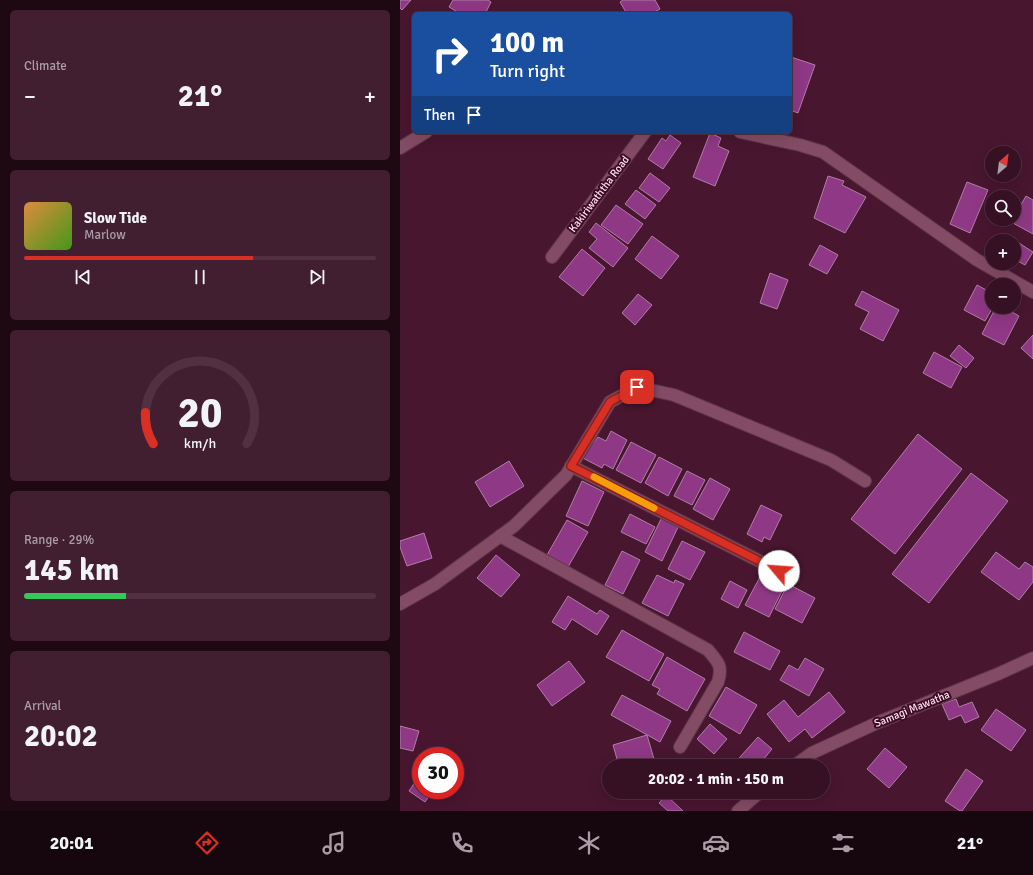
<!DOCTYPE html>
<html lang="en">
<head>
<meta charset="utf-8">
<style>
  body { margin:0; font-family:Signika,sans-serif; background:#411e30; color:#f1f3f6; height:100vh; display:flex; flex-direction:column; font-size:15px; white-space:nowrap }
  * { box-sizing:border-box; margin:0 }
  p { font-size:13px; color:#aa9da6 }
  .icon { flex:none; width:22px; height:22px; fill:none; stroke:currentColor; stroke-width:2; stroke-linecap:round; stroke-linejoin:round }
  .map { position:relative; flex:1; overflow:hidden }
  .sheet { display:flex; flex-direction:column; gap:10px; padding:10px; background:#1e0913; width:400px }
  .sheet>* { flex:none }
  .top-card { position:absolute; left:12px; top:12px; width:380px; height:122px; border-radius:6px; box-shadow:0 4px 16px #0002,0 0 0 1px #503041; background:#1a4fa0; color:#fff; overflow:hidden }
  .needle { width:26px; rotate:28deg }
  .tools { position:absolute; left:585px; top:146px; display:grid; gap:8px }
  .tools a { display:grid; place-items:center; width:36px; height:36px; border-radius:50%; background:#361023; box-shadow:0 4px 16px #0002,0 0 0 1px #503041; font-size:20px }
  .speed { position:absolute; left:12px; top:747px; display:flex; gap:8px; font-size:20px; font-weight:700; text-align:center }
  .speed>* { display:grid; place-content:center; width:52px; height:52px; border-radius:50%; background:#361023; box-shadow:0 4px 16px #0002,0 0 0 1px #503041; line-height:1 }
  .speed .limit { border:6px solid #d22; background:#fff; color:#111 }
  .pin { position:absolute; display:grid; place-items:center; width:34px; height:34px; color:#fff; margin:-17px; border-radius:8px; box-shadow:0 2px 6px #0006 }
  .me { position:absolute; width:44px; margin:-22px; rotate:297deg; stroke-linejoin:round; filter:drop-shadow(0 0 3px #0008) }
  .turn { display:flex; align-items:center; gap:14px; height:84px; padding:0 12px; font-size:18px }
  .turn .icon { width:52px; height:52px; stroke-width:2.5 }
  .turn b { display:block; font-size:28px; line-height:34px }
  .then { display:flex; align-items:center; height:38px; padding:0 12px; background:#0003; gap:8px; font-size:15px }
  .big { font-size:30px; font-weight:700; line-height:1.1 }
  .sheet .tile { flex:1; display:flex; flex-direction:column; justify-content:center; gap:6px; min-width:0; padding:0 14px; border-radius:6px; background:#411e30 }
  .sheet .dial { align-items:center; gap:0 }
  .dial svg { height:104px; overflow:visible; fill:none; stroke:#503041; stroke-width:7; stroke-linecap:round; text-anchor:middle }
  .dial text { fill:#f1f3f6; stroke:none }
  .song { display:flex; align-items:center; gap:12px }
  .cover { width:48px; height:48px; border-radius:6px; background:linear-gradient(135deg,hsl(30 70% 55%),hsl(100 70% 35%)) }
  .played { height:4px; border-radius:2px; background:linear-gradient(90deg,#d93025 65%,#503041 65%) }
  .keys { display:flex; justify-content:space-around; direction:ltr }
  .heat { display:flex; justify-content:space-between; align-items:center; font-size:22px; direction:ltr }
  .charge { height:6px; border-radius:3px; background:linear-gradient(90deg,#34c759 29%,#503041 0) }
  .trip { position:absolute; left:202px; top:759px; width:228px; height:40px; border-radius:20px; background:#361023; box-shadow:0 4px 16px #0002,0 0 0 1px #503041; font-weight:700; line-height:40px; text-align:center }
  .tabs { display:flex; height:64px; justify-content:space-around; align-items:center; background:#16060e; color:#aa9da6 }
  .tabs .icon { width:28px; height:28px }
  .tabs .current { color:#d93025 }
  .tabs b { font-size:18px; color:#f1f3f6 }
  main { display:flex; flex:1; min-height:0 }
  .map>svg:first-child { display:block }
  .building { fill:#8f3885; stroke:#af7ea7 }
  .lines { fill:none; stroke-linecap:round; stroke-linejoin:round }
  .street-casing { stroke:#5e364a; stroke-width:14 }
  .street { stroke:#834b64; stroke-width:12 }
  .route-casing { stroke:#8d1f18; stroke-width:10 }
  .route { stroke:#d93025; stroke-width:7 }
  .slow { stroke:#f59e0b; stroke-width:7 }
  .labels { text-anchor:middle; dominant-baseline:central; stroke-width:4; stroke-linejoin:round; paint-order:stroke }
  .street-label { font-size:11px; fill:#fde2ec; stroke:#3d0b25 }
</style>
</head>
<body>
<main>
<section class="sheet">
<div class="tile"><p>Climate</p>
<div class="heat"><a>−</a><b class="big">21°</b><a>+</a></div>
</div>
<div class="tile">
<div class="song"><i class="cover"></i><div><b>Slow Tide</b><p>Marlow</p></div></div>
<div class="played"></div>
<div class="keys"><svg class="icon" aria-label="previous" viewBox="0 0 24 24"><path d="M18 5L8 12l10 7zM5 5v14"/></svg><svg class="icon" aria-label="pause" viewBox="0 0 24 24"><path d="M8 5v14M16 5v14"/></svg><svg class="icon" aria-label="next" viewBox="0 0 24 24"><path d="M6 5l10 7-10 7zM19 5v14"/></svg></div>
</div>
<div class="tile dial"><svg viewBox="0 0 100 80">
<path d="M14 69A42 42 0 1 1 86 69"/>
<path d="M14 69A42 42 0 0 1 8 45" stroke="#d93025"/>
<text x="50" y="56" font-size="32" font-weight="700">20</text>
<text x="50" y="72" font-size="11">km/h</text>
</svg></div>
<div class="tile"><p>Range · 29%</p><b class="big">145 km</b><div class="charge"></div></div>
<div class="tile"><p>Arrival</p><b class="big">20:02</b></div>
</section>
<div class="map">
<svg width="633" height="811" viewBox="0 0 633 811">
  <rect width="100%" height="100%" fill="#48162f"/>
  <g class="building">
    <path d="M0,0H11L2,10L0,8Z"/>
    <path d="M53,0H88L91,2L85,14H61L49,7Z"/>
    <path d="M223,0H255L260,9L251,14H227L220,2Z"/>
    <path d="M391,57L415,65L398,113L390,110Z"/>
    <path d="M310,133L321,138L318,146L329,151L315,186L293,177Z"/>
    <path d="M270,135L281,143L263,169L248,159L262,138L266,141Z"/>
    <path d="M250,173L270,188L259,202L239,188Z"/>
    <path d="M428,176L444,181L442,185L466,197L445,233L414,218Z"/>
    <path d="M567,182L588,190L570,233L550,224Z"/>
    <path d="M236,190L256,205L245,219L225,204Z"/>
    <path d="M626,196L633,200V234L611,222Z"/>
    <path d="M216,205L243,224L228,244L201,225Z"/>
    <path d="M196,223L228,248L213,267L189,248L197,239L189,232Z"/>
    <path d="M252,236L279,256L261,279L235,259Z"/>
    <path d="M608,236L633,252L625,265L614,259V241H605Z"/>
    <path d="M420,245L438,255L427,274L409,265Z"/>
    <path d="M182,249L205,268L183,296L159,277Z"/>
    <path d="M370,273L388,280L377,309L360,303Z"/>
    <path d="M577,285L592,293L593,307L585,321L564,310Z"/>
    <path d="M462,291L499,310L483,341L460,329L469,312L455,305Z"/>
    <path d="M238,294L252,305L235,325L222,313Z"/>
    <path d="M596,307H603L619,316L604,345L582,334Z"/>
    <path d="M633,335V359L621,348Z"/>
    <path d="M559,345L574,358L566,368L550,356Z"/>
    <path d="M534,352L562,367L551,388L523,373Z"/>
    <path d="M211,431L227,440L213,469L204,464L202,468L181,457L198,437L206,441Z"/>
    <path d="M518,434L562,469L495,554L451,519Z"/>
    <path d="M231,442L256,455L241,483L216,470Z"/>
    <path d="M259,457L282,469L268,496L245,483Z"/>
    <path d="M109,461L124,486L90,507L75,482Z"/>
    <path d="M287,471L305,480L292,505L274,496Z"/>
    <path d="M571,473L608,501L529,603L492,574Z"/>
    <path d="M310,478L330,489L313,520L293,509Z"/>
    <path d="M182,481L204,492L188,526L166,516Z"/>
    <path d="M361,505L382,515L370,540L364,537L362,542L347,534Z"/>
    <path d="M230,514L255,527L246,544L221,532Z"/>
    <path d="M262,517L279,525L262,561L245,552Z"/>
    <path d="M167,520L188,532L168,567L147,555Z"/>
    <path d="M24,533L32,558L7,566L0,547V541Z"/>
    <path d="M282,541L305,552L290,580L268,569Z"/>
    <path d="M222,551L240,560L223,594L205,585Z"/>
    <path d="M596,552L619,569L625,562L633,567V582L619,600L581,572Z"/>
    <path d="M96,555L120,575L101,597L77,578Z"/>
    <path d="M257,575L274,583L275,580L284,584L268,616L242,603Z"/>
    <path d="M361,575L384,587L369,617L345,605Z"/>
    <path d="M330,581L347,590L338,608L321,599Z"/>
    <path d="M388,584L415,598L402,623L375,609Z"/>
    <path d="M168,596L197,614L200,610L209,616L197,635L172,619L165,630L152,622Z"/>
    <path d="M222,630L264,654L249,681L206,657Z"/>
    <path d="M344,632L380,651L370,670L334,652Z"/>
    <path d="M267,657L305,679L287,711L257,694L260,689L252,685Z"/>
    <path d="M405,658L424,669L409,696L380,680L389,665L398,670Z"/>
    <path d="M169,661L185,682L152,706L137,685Z"/>
    <path d="M326,687L357,705L340,734L309,716Z"/>
    <path d="M429,692L445,712L412,738L405,729L389,742L367,714L384,700L398,717Z"/>
    <path d="M222,695L271,721L260,742L211,715Z"/>
    <path d="M556,699L559,707L572,702L579,717L565,723L561,715L549,720L542,704Z"/>
    <path d="M596,709L626,730L611,751L581,730Z"/>
    <path d="M310,724L327,739L314,754L297,739Z"/>
    <path d="M0,726L19,731L13,751L0,748Z"/>
    <path d="M247,735L254,759L230,766H219L213,745Z"/>
    <path d="M358,737L372,749L358,766H332Z"/>
    <path d="M485,748L507,767L489,788L467,769Z"/>
    <path d="M258,760L260,766H241Z"/>
    <path d="M566,769L583,781L562,811H560L545,801Z"/>
    <path d="M21,773V790H33L25,802L9,791Z"/>
    <path d="M231,792H253L233,799Z"/>
    <path d="M322,792H335L329,798Z"/>
    <path d="M266,795L283,811H268L259,803Z"/>
  </g>
  <g class="lines">
    <g class="street-casing">
      <g id="street">
        <path d="M340,132L400,145L423,152L577,260L633,292"/>
        <path d="M0,148L26,132"/>
        <path d="M152,257L245,132"/>
        <path d="M171,466L393,578"/>
        <path d="M100,536L308,650C318,662 323,666 318,682L280,747"/>
        <path d="M0,604L35,584L114,526L166,475L210,402L237,387L274,395L431,460L465,481"/>
        <path d="M394,766L412,753L479,722L598,674L633,658"/>
        <path d="M338,811L360,792"/>
      </g>
    </g>
    <use href="#street" class="street"/>
  </g>
  <g class="lines">
    <g class="route-casing">
      <path id="route" d="M237,387L210,402L171,466L379,571"/>
    </g>
    <use href="#route" class="route"/>
    <path class="slow" d="M194,477L254,508"/>
  </g>
  <g class="labels">
    <g class="street-label">
      <text transform="translate(199 194) rotate(-53)">Kakiriwaththa Road</text>
      <text transform="translate(512 709) rotate(-22)">Samagi Mawatha</text>
    </g>
  </g>
</svg>
<div class="tools">
<a><svg class="needle" viewBox="-14 -14 28 28"><path d="M0-13l5 13h-10z" fill="#e53935"/><path d="M0 13l5-13h-10z" fill="#aa9da6"/></svg></a>
<a><svg class="icon" aria-label="search" viewBox="0 0 24 24"><circle cx="10" cy="10" r="6"/><path d="M15 15l6 6"/></svg></a>
<a>+</a>
<a>−</a>
</div>
<div class="speed"><div class="limit">30</div></div>
<div class="pin" style="left:237px;top:387px;background:#d93025"><svg class="icon" aria-label="arrive" viewBox="0 0 24 24"><path d="M6 21V4h12l-3 4 3 4H6"/></svg></div>
<svg class="me" style="left:379px;top:571px" viewBox="-20 -20 40 40"><circle r="19" fill="#fff"/><path d="M0-13L10 11 0 6-10 11z" fill="#d93025"/></svg>
<div class="trip">20:02 · 1 min · 150 m</div>
<div class="top-card">
<div class="turn"><svg class="icon" aria-label="right" viewBox="0 0 24 24"><path d="M7 20v-9h11M14 6l5 5-5 5"/></svg><div><b>100 m</b>Turn right</div></div>
<div class="then">Then<svg class="icon" aria-label="arrive" viewBox="0 0 24 24"><path d="M6 21V4h12l-3 4 3 4H6"/></svg></div>
</div>
</div>
</main>
<nav class="tabs">
<b>20:01</b>
<svg class="icon current" aria-label="directions" viewBox="0 0 24 24"><path d="M12 3l9 9-9 9-9-9zM9 14v-3h6M13 9l2 2-2 2"/></svg>
<svg class="icon" aria-label="music" viewBox="0 0 24 24"><path d="M9 18V5l10-2v13"/><circle cx="6" cy="18" r="3"/><circle cx="16" cy="16" r="3"/></svg>
<svg class="icon" aria-label="phone" viewBox="0 0 24 24"><path d="M5 4h4l2 5-3 2q2 4 5 5l2-3 5 2v4C11 20 4 13 5 4z"/></svg>
<svg class="icon" aria-label="climate" viewBox="0 0 24 24"><path d="M12 3v18M4 7l16 10M4 17L20 7"/></svg>
<svg class="icon" aria-label="car" viewBox="0 0 24 24"><path d="M5 17H2v-5l4-1 3-4h7l3 4 3 1v5h-3M9 17h6M6 11h13"/><circle cx="7" cy="17" r="2"/><circle cx="17" cy="17" r="2"/></svg>
<svg class="icon" aria-label="filters" viewBox="0 0 24 24"><path d="M4 7h16M4 17h16"/><circle cx="9" cy="7" r="2"/><circle cx="15" cy="17" r="2"/></svg>
<b>21°</b>
</nav>
</body>
</html>
